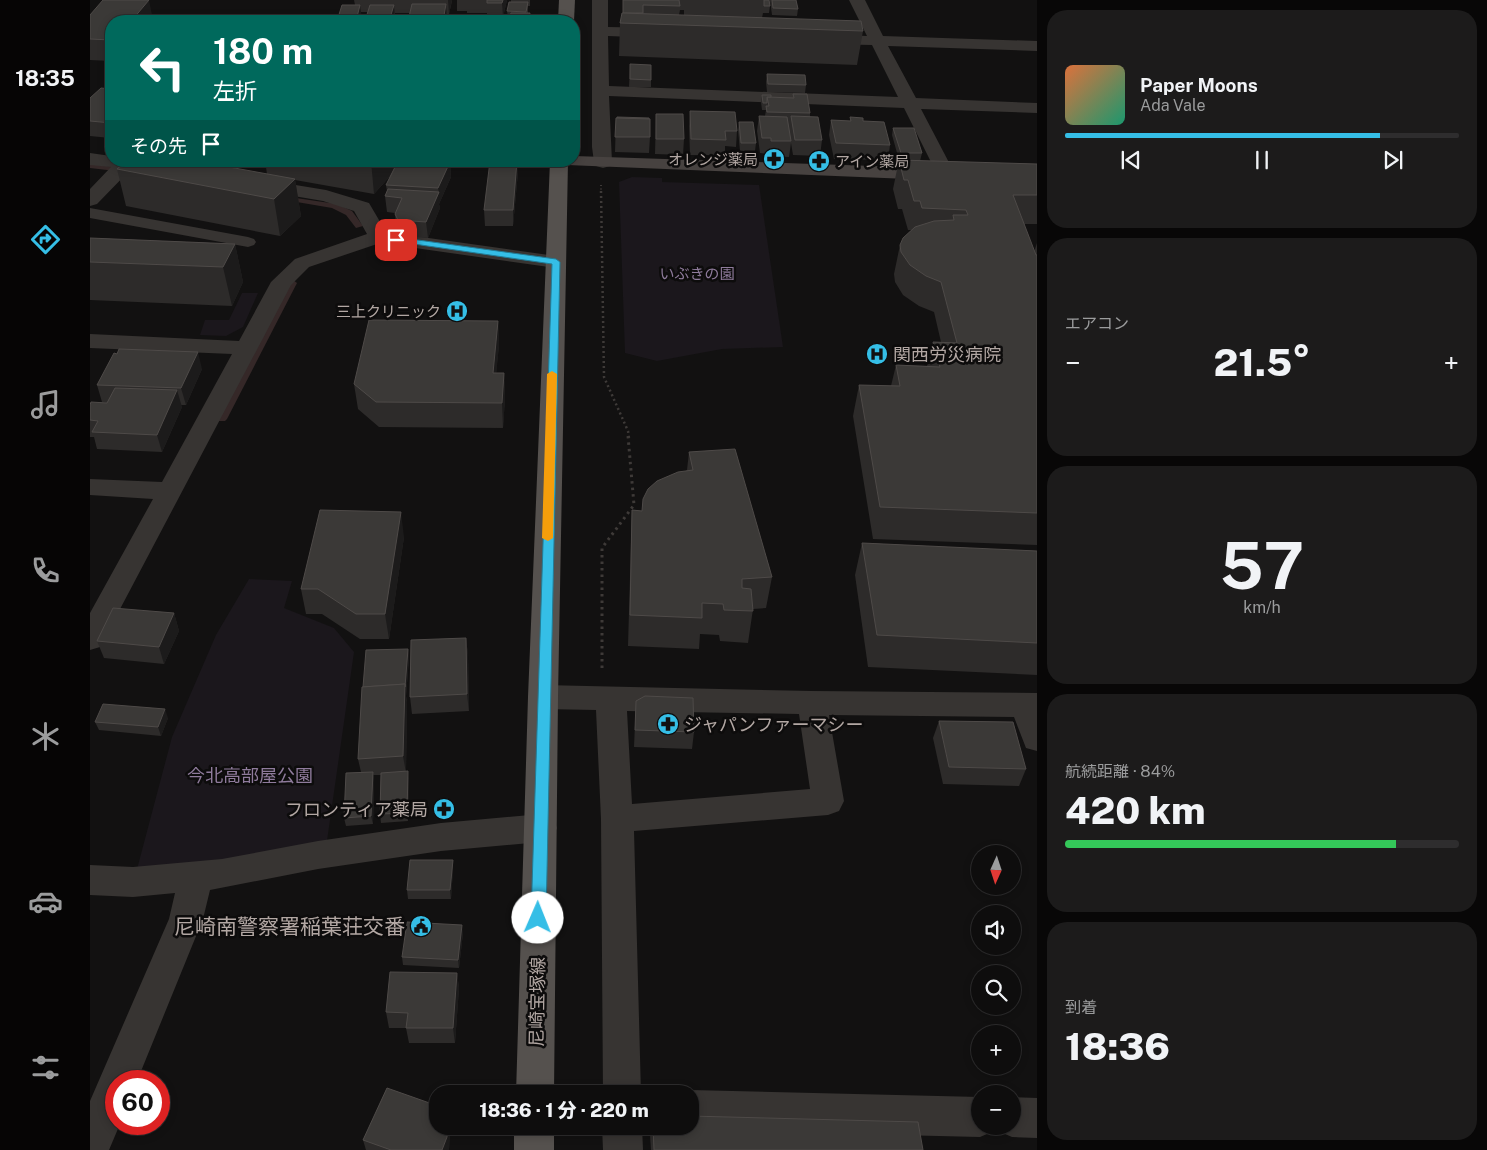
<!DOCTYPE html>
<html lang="ja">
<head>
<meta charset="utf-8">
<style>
  body { margin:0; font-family:"Public Sans","Noto Sans JP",sans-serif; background:#1c1b1b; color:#f1f3f6; height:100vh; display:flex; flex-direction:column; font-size:19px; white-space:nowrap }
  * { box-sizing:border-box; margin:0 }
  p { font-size:16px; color:#9b9c9d }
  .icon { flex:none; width:28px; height:28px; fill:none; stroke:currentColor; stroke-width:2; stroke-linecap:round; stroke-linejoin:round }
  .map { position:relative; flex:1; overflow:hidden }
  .details { display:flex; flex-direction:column; gap:10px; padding:10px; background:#080707; width:450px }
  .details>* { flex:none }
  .guide { position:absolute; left:15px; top:15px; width:475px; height:152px; border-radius:20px; box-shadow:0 2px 8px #0003,0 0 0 1px #2e2d2e; background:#00695c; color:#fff; overflow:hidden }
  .needle { width:32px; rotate:183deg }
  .fabs { position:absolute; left:881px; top:845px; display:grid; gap:10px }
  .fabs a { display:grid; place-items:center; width:50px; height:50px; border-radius:50%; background:#0e0d0d; box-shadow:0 2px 8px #0003,0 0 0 1px #2e2d2e; font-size:25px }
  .speed { position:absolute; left:15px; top:1070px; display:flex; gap:10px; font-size:25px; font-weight:700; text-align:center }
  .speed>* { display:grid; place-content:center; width:65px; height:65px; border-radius:50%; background:#0e0d0d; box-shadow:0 2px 8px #0003,0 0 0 1px #2e2d2e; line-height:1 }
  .speed .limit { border:8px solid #d22; background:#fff; color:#111 }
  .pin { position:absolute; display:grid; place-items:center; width:42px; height:42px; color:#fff; margin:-21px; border-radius:10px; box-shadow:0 2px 8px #0006 }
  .me { position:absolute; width:55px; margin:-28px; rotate:1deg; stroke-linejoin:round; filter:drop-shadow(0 0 4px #0008) }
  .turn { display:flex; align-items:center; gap:18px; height:105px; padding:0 25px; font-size:22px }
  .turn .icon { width:65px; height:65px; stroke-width:2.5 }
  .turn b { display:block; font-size:35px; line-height:42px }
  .then { display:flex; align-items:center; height:48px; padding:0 25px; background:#0003; gap:10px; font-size:19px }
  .big { font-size:38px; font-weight:800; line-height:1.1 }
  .details .widget { flex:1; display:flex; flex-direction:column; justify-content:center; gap:8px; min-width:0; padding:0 18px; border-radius:20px; background:#1c1b1b }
  .details .dial { align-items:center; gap:0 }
  .dial b { font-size:65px; line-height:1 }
  .song { display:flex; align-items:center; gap:15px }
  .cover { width:60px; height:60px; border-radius:8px; background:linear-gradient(135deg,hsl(20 70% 55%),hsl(160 70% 35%)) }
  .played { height:5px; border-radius:2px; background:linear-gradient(90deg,#35bee6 80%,#2e2d2e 80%) }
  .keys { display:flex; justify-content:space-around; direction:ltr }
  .heat { display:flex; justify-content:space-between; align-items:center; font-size:28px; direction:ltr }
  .charge { height:8px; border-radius:4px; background:linear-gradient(90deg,#34c759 84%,#2e2d2e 0) }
  .trip { position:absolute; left:339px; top:1085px; width:270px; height:50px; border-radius:20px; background:#0e0d0d; box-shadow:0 2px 8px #0003,0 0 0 1px #2e2d2e; font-weight:800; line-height:50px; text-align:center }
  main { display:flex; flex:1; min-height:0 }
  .menu { display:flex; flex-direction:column; width:90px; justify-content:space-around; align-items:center; background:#060505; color:#9b9c9d }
  .menu .icon { width:35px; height:35px }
  .menu .on { color:#35bee6 }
  .menu b { font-size:22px; color:#f1f3f6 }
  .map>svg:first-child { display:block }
  .green { fill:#1b171c }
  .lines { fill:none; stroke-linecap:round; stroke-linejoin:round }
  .stream { fill:#352828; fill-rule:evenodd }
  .path-far2 { stroke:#3e3a38; stroke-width:2; stroke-dasharray:1 2.5; stroke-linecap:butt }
  .path-far1 { stroke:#3e3a38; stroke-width:2.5; stroke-dasharray:2 3; stroke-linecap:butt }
  .path { stroke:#3e3a38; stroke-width:3; stroke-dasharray:2.5 4; stroke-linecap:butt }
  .lane { fill:#373432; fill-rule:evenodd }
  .street { fill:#373432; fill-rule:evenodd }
  .secondary { fill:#474240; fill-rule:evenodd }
  .primary { fill:#55514e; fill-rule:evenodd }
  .wall { fill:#2d2b2a; fill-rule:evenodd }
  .shaded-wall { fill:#1c1b1b }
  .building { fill:#3b3937; stroke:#4e4a48 }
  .route { fill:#35bee6; stroke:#227c96 }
  .slow { fill:#f59e0b }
  .labels { text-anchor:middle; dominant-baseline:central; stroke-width:5; stroke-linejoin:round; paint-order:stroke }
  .far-poi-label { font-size:15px; fill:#b2a7a3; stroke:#0d0c0c; text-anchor:end }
  .far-park-label { font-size:15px; fill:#8f7b9c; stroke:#0d0c0c }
  .poi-label { font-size:18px; fill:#b2a7a3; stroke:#0d0c0c; text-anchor:start }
  .park-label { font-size:18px; fill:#8f7b9c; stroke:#0d0c0c }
  .street-label { font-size:18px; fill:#b2a7a3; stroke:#0d0c0c }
  .near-poi-label { font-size:21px; fill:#b2a7a3; stroke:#0d0c0c; text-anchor:end }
</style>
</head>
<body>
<main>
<nav class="menu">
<b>18:35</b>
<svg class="icon on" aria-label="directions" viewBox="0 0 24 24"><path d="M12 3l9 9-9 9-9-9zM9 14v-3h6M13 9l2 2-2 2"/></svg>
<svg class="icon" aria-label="music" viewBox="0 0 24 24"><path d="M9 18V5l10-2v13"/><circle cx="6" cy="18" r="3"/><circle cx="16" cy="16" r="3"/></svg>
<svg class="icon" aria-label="phone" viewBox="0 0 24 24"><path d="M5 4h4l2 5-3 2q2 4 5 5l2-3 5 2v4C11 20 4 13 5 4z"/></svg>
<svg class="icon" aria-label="climate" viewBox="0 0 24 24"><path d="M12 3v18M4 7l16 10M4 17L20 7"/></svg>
<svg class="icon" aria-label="car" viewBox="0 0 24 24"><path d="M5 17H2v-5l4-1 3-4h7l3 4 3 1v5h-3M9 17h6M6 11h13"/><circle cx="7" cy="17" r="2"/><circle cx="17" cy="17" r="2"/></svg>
<svg class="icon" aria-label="filters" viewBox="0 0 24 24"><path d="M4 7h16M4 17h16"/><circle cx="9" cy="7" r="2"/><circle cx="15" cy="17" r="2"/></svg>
</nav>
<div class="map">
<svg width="947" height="1150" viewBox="0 0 947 1150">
  <rect width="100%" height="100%" fill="#121111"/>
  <g class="green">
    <path d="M542,177L572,178V182L669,185L693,347L632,349L567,361L535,353L529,182Z"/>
    <path d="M152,293H168L153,327L136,336L110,335L115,320H139Z"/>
    <path d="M159,579L202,581L194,608L244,628L264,652L236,848L46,873L82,737L126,635Z"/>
  </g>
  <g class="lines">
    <g class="stream">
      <path d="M0,164L34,168L38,170L34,172L0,168Z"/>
      <path d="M192,196L247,204L262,211L273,226L266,228L256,215L242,208L195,200L191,198Z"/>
      <path d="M203,280L207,283L137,419L135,421H129L127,419L199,283Z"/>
    </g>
    <path class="path-far2" d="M511,185V192"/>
    <path class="path-far1" d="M511,191L514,377L538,431L539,438"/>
    <path class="path" d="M512,668V548L544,505L538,436"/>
    <path class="lane" d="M0,208L158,237L164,239L166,242L164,245L158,247L0,218Z"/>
    <g class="street">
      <path d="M502,0H518V27L568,28L574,30L576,33L574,36L568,38L518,36L519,86L808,97L782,45L734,44L728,42L726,39L728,36L734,34L777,36L759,0H775L793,36L947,41V51L798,46L826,98L947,103V113L831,109L865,174L863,178L856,180L849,178L814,108L519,96L522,162L520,166L513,168L506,166L504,162L502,147Z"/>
      <path d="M0,153L21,156V161L73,163L80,165L82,169L80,173L73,175L40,170L7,204L0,206V189L21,167L0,165Z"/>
      <path d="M169,179L236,190L279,203L296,232L466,256L473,258L476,262L473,266L466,268L290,243L219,267L201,285L10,647L0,650V613L63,499L0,495V479L72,482L142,354L0,348V334L149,341L181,282L205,259L277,234L264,211L233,201L162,189L159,185L162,181Z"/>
      <path d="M453,685L722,691L947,693V751L936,748L924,717L739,715L754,801L749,811L738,815L544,831L551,1094H513L511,819L506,710L453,709L442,705L438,697L442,689ZM537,711L709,714L720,789L542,804Z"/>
      <path d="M451,814L463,818L467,828L463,838L451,842L351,851L228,869L120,890L113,919L47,1081H26V1124H30L19,1150H0V1101L79,919L85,893L43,897L0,895V865L43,867L132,859L228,841L351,823Z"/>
      <path d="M600,1090L890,1097V1126H906L904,1131L890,1137L600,1130L592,1126H600V1094H592Z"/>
      <path d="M922,1097L947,1098V1138L922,1137L908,1131L906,1126H922Z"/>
      <path d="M512,1126H552L553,1150H513Z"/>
    </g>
    <path class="secondary" d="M484,156L843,168L850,170L852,174L850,178L843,180L477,165L475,161H484Z"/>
    <g class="primary">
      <path d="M469,0H485L484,21H468Z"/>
      <path d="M460,161H478L468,697L464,1094H426L438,697Z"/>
      <rect x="424" y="1126" width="40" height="24"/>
    </g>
  </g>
  <g class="wall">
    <path d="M264,0H362V1L359,14H357V18L320,13H305V19L277,12H271V21H247L265,5Z"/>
    <path d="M367,0H417L413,17H397V13H377V11H367Z"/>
    <path d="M421,0H440V6H438V13H440V21H420V18H418L417,11L421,2Z"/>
    <path d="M533,0H679L680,6L679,13H673L672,18L773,31L767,65L529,56L530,23L533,13ZM590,10H594V15H589Z"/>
    <path d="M680,0H706L708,9L707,16L682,15Z"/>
    <path d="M0,15L63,20L21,21V61L0,60Z"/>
    <path d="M540,64L561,80V87H539Z"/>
    <path d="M677,74L716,85L715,93L677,92L676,82Z"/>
    <path d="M21,89V142L20,138L0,136V98Z"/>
    <path d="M703,94L720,113V117L732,140L730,156L703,155L701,143L699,157L679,156V154L670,153L667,131L669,116H675L676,110H672L671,102L672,95L681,97L703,98Z"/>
    <path d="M600,111L647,131L646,147L635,146V155H600L599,126Z"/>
    <path d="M566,114L594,139L593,155L565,154Z"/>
    <path d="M760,117L773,121L800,145L798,160L744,159L739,135L741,120L760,121Z"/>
    <path d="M526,118L560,137L559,153L525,152Z"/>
    <path d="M649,122L666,143L665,151H650L648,130Z"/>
    <path d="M803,128L832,153L830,161L947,164V224H934L944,252L947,243V545L783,539L763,416L769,385L801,386L806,365L837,366L843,342H851L844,312L829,306L813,295L805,282L804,274L810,245L822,230H818L812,209H808L803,189L809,160L802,135Z"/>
    <path d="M175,161L360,162L361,177L349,204L350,208L338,238L309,236L306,230L305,213L297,212L295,196L297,191L296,185L302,174L284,194L205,180L211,216L190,236L36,206L27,169L177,174Z"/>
    <path d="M428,172L423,226H395L394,210Z"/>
    <path d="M0,238L145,244L153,282L142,306L0,300Z"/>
    <path d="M408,321L409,345L406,373H414L415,398L413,428L289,427L268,409L264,384Z"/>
    <path d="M112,369L96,405H91L92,407L72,452L7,449L4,437H0V405L18,402H12L7,385Z"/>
    <path d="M599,452L682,577L676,608L663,609L658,643L630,641L629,635L610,634L609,649L538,646L541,542L542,510L552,511L597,470Z"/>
    <path d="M314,537L299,639H270L232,614H216L211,589Z"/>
    <path d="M772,543L947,551V675L778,667L765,575Z"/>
    <path d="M84,613L89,631L74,664L14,658L7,641Z"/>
    <path d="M376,638L378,655L379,711L322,714L320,697Z"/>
    <path d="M318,649L319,658L316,696L317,702L316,771L319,780L318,821L291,823L290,814L291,775H283L284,780L283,824L256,826L254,818L271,772L268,759Z"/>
    <path d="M546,701L604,732L602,749L544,747Z"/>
    <path d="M78,718L71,736L9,730L5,722Z"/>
    <path d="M849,721L936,769L929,786L853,784L843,738Z"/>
    <path d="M363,860V868L361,899H318L317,890Z"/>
    <path d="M373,933L369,968L313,965L312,957Z"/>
    <path d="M367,973L369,988L365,1043H319L316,1028H299L296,1012Z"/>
    <path d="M348,1126H360L359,1150H276L273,1140Z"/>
    <path d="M562,1126H600L833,1150H561L560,1135Z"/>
  </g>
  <g class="shaded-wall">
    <path d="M59,0L63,20V21H44L43,19Z"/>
    <path d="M358,0H362L359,14Z"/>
    <path d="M413,0H417L413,17L412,3Z"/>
    <path d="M356,4L357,21H353Z"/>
    <path d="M270,5L272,19L271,21H266Z"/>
    <path d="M304,5L305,19V21H299Z"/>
    <path d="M281,161H309V166L284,194Z"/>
    <path d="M427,161L428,172L423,226V210Z"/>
    <path d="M360,162L361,177L349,204L350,208L338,238L336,222L349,193L348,188Z"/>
    <path d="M205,179L211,216L190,236L184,199Z"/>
    <path d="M145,244L153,282L142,306L133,267Z"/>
    <path d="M408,321L409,345L404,398L403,373Z"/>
    <path d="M108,352L112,369L96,405L91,388Z"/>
    <path d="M414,373L415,398L413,428L412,403Z"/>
    <path d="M87,390L92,407L72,452L67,435Z"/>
    <path d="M311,512L314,537L299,639L295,614Z"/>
    <path d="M84,613L89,631L74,664L69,647Z"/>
    <path d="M376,638L378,655L379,711L377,694Z"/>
    <path d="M318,649L319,658L316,696L317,702L316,773L313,756L315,684Z"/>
    <path d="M75,709L78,718L71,736L68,727Z"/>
    <path d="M318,771L319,780L318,821L317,813Z"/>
    <path d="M283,772L284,780L283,824L281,816Z"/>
    <path d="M363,860V868L361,899L360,890Z"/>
    <path d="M372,925L373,933L369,968L368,960Z"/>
    <path d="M367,973L369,988L365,1043L363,1028Z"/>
    <path d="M358,1126H360L359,1150H352Z"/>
  </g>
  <g class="building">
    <path d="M13,0H59L43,19L51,20L50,21H21V40L0,39V15Z"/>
    <path d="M397,0H413L412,3H397Z"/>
    <path d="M533,0H589L590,6L553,5V13H533Z"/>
    <path d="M674,0H679L680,6H674Z"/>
    <path d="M682,0H706L708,9L683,8Z"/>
    <path d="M419,2H438L436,12L417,11Z"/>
    <path d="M322,4H356L353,21H318Z"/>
    <path d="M252,5H270L266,21H247Z"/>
    <path d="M280,5H304L299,21H275Z"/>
    <path d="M421,13H440L439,20L419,19Z"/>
    <path d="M532,13L771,21L773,31L530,23Z"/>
    <path d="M205,15H229L227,21H169L170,20H203Z"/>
    <path d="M540,64L561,65V80L540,79Z"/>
    <path d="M677,74L715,75L716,85L678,84Z"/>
    <path d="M11,88L21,89V123L0,121V98Z"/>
    <path d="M703,94H717L720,113L677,112L676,106H679L677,97L704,98Z"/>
    <path d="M672,95H681V97H677V103H673Z"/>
    <path d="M600,111L645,112L647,131H635L636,140L601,139Z"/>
    <path d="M566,114H593L594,139H566Z"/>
    <path d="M669,116L697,117L701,141H681V138H672Z"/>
    <path d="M701,116L728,117L732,140H705Z"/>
    <path d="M527,117L559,118V119L527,118Z"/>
    <path d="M760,117L773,118V121L794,122L800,145L746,143L741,120L761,121Z"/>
    <path d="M526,118L560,119V137H525Z"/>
    <path d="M649,122H663L666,143H651Z"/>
    <path d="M803,128H824L832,153H811Z"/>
    <path d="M809,160L947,164V195H923L946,255H947V513L790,507L769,385L810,386L806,365L850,367L843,342L867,343L851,282L836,276L820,265L811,252L810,245L813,238L825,227L844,221L864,220L863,215H878L876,210L832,208L830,201H824L818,180H814Z"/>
    <path d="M37,161H106L205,179L184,199L27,169Z"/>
    <path d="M308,161H356L360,162L348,188L296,185Z"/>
    <path d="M400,161H427L423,210H394Z"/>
    <path d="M298,189L349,192L336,222L308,220L305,214L312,198L295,196Z"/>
    <path d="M0,238L145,244L133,267L0,262Z"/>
    <path d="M279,320L408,321L403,373H414L412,403L286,402L264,384Z"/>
    <path d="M29,349L108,352L91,388L7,385L24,353L27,354Z"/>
    <path d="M25,388L87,390L67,435L2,432L8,421L0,420V405L1,402L17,403Z"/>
    <path d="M645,449L682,577L652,579V588L661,589L663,611L634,610L633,604L612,603V618L540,615L542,510L552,511L553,499L558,489L567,481L588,472L603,470L599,452Z"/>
    <path d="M230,510L311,512L295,614H266L228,589H211Z"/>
    <path d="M772,543L947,551V643L787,635Z"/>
    <path d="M23,608L84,613L69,647L7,641Z"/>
    <path d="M376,638L377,694L320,697L321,640Z"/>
    <path d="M318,649L315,687V684L273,687L276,650Z"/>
    <path d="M315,684L313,756L268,759L272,687Z"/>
    <path d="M555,696L603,698L604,732L545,730L546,701Z"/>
    <path d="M13,704L75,709L68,727L5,722Z"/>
    <path d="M849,721L923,722L936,769L859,767Z"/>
    <path d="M318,771L317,813L290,814L291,773Z"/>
    <path d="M283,772L281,816L254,818L256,773Z"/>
    <path d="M320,860H363L360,890H317Z"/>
    <path d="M317,922L372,925L368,960L312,957Z"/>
    <path d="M300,972L367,973L363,1028H316L318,1013L296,1012Z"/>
    <path d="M297,1088L348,1106V1126H358L357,1137L352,1150H301L273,1140Z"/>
    <path d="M600,1116L828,1122L833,1150H564L563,1126H600Z"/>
  </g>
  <path class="route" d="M306,237L466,259L470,262L456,918L453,922L448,924L443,922L441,918L462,264L303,241V238Z"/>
  <path class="slow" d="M462,371L467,374L463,538L458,541L452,538L457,374Z"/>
  <defs>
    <g id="pharmacy-disc" transform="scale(1.125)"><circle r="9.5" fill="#35bee6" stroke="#0d0c0c"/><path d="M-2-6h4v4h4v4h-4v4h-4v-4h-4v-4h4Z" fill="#111"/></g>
    <g id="hospital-disc" transform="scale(1.125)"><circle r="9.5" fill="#35bee6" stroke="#0d0c0c"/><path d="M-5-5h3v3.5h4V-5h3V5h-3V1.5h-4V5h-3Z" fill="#111"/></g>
    <g id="civic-disc" transform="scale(1.125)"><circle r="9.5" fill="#35bee6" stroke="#0d0c0c"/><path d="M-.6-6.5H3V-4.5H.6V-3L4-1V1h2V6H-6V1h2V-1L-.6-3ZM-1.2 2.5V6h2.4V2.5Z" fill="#111"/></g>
  </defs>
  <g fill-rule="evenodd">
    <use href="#pharmacy-disc" x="684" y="159"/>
    <use href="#pharmacy-disc" x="729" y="161"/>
    <use href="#hospital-disc" x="367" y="311"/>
    <use href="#hospital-disc" x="787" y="354"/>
    <use href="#pharmacy-disc" x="578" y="724"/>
    <use href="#pharmacy-disc" x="354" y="809"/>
    <use href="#civic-disc" x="331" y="926"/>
  </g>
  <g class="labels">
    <g class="far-poi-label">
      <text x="668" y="159">オレンジ薬局</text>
      <text x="745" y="161" text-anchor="start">アイン薬局</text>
      <text x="351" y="311">三上クリニック</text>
    </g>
    <g class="far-park-label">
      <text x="607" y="273">いぶきの園</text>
    </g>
    <g class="poi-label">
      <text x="803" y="354">関西労災病院</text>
      <text x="594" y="724">ジャパンファーマシー</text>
      <text x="338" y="809" text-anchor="end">フロンティア薬局</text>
    </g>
    <g class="park-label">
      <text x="160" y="775">今北高部屋公園</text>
    </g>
    <g class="street-label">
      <text transform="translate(447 1002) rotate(-89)">尼崎宝塚線</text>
    </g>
    <g class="near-poi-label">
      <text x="315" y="926">尼崎南警察署稲葉荘交番</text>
    </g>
  </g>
</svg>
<div class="fabs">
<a><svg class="needle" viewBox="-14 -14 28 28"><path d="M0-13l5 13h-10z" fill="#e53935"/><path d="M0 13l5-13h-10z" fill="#9b9c9d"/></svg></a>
<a><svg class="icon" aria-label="sound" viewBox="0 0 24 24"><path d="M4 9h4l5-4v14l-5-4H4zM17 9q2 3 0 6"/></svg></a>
<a><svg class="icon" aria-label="search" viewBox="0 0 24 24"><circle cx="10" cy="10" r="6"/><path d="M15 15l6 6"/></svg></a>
<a>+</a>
<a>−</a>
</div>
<div class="speed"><div class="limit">60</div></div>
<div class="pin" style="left:306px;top:240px;background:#d93025"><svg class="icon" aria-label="arrive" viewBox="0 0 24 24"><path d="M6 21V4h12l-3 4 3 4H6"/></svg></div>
<svg class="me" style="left:448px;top:918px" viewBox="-20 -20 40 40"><circle r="19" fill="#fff"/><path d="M0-13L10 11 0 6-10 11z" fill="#35bee6"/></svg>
<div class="trip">18:36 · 1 分 · 220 m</div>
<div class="guide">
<div class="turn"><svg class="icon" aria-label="left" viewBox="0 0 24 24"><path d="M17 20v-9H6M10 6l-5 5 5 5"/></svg><div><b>180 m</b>左折</div></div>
<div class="then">その先<svg class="icon" aria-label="arrive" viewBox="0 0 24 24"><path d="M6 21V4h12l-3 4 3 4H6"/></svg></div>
</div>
</div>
<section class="details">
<div class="widget">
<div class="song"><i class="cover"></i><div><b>Paper Moons</b><p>Ada Vale</p></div></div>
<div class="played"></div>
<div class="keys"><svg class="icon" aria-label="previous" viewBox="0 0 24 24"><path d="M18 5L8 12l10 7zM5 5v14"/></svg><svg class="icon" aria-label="pause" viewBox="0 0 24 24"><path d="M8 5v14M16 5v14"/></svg><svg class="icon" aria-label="next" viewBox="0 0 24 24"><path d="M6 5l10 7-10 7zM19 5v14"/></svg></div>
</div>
<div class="widget"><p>エアコン</p>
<div class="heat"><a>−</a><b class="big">21.5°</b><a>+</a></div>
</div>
<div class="widget dial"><b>57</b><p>km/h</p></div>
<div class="widget"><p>航続距離 · 84%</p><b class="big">420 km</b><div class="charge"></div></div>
<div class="widget"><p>到着</p><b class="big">18:36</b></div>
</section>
</main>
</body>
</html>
